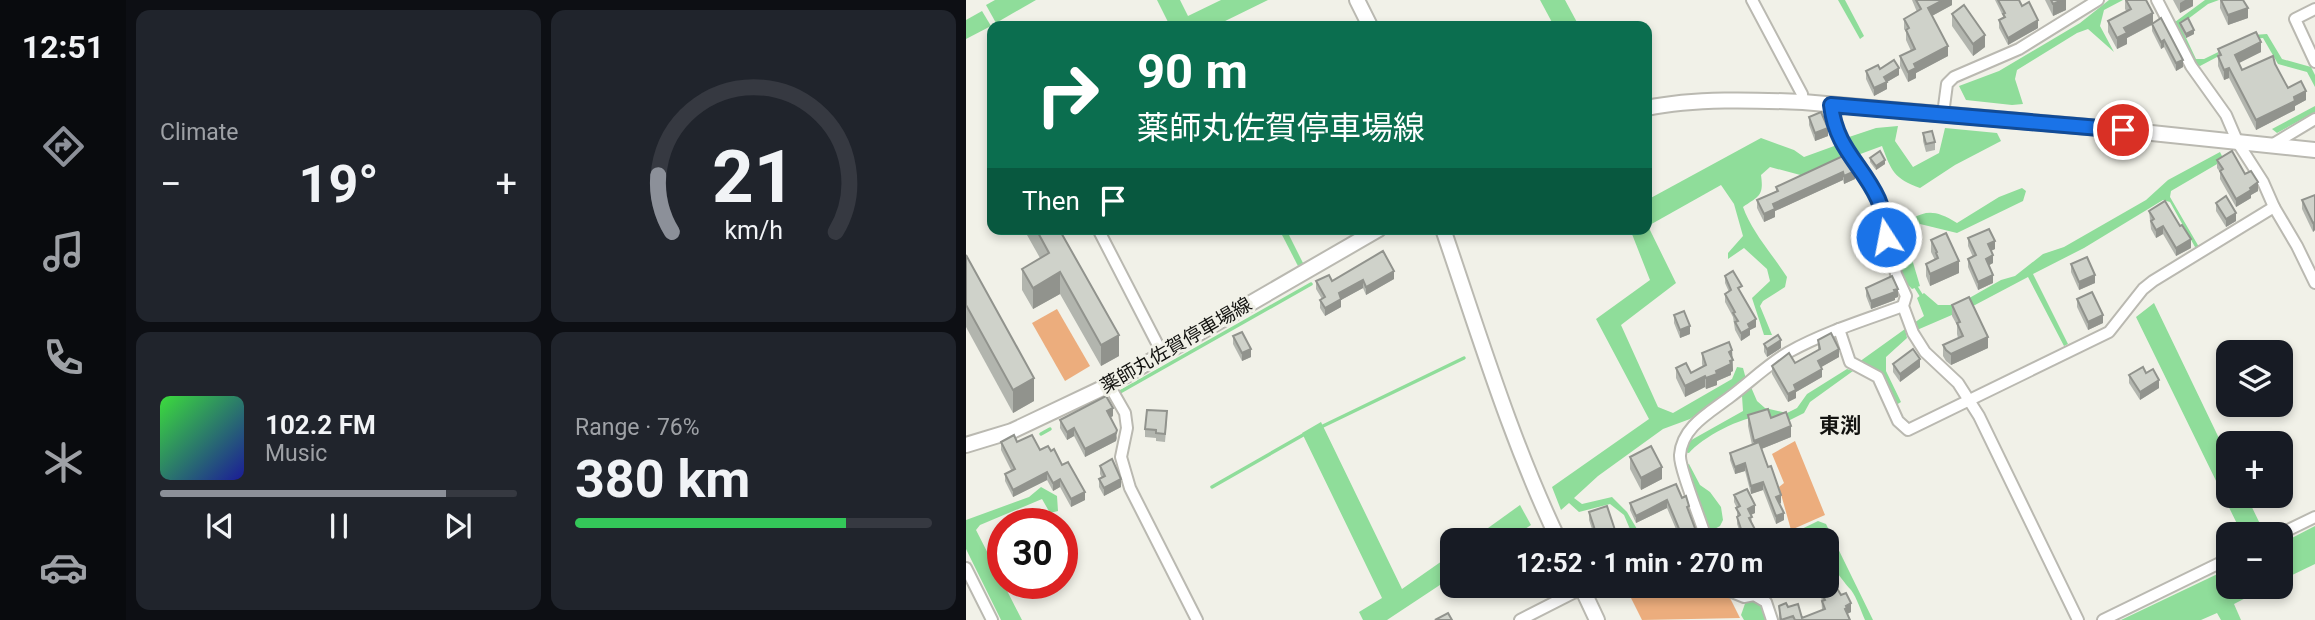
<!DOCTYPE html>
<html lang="en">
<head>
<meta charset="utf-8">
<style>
  body { margin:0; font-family:Roboto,"Noto Sans JP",sans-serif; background:#20242c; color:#f1f3f6; height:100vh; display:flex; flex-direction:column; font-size:26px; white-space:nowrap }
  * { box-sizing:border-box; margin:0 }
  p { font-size:23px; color:#9ea1a6 }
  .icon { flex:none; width:38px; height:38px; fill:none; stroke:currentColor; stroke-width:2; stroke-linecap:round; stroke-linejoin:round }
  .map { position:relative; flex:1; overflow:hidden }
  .drawer { display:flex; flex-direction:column; gap:10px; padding:10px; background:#0d0f14; width:840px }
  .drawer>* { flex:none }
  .banner { position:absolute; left:21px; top:21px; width:665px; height:214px; border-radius:14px; box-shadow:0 4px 10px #0003; background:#0b6e4f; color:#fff; overflow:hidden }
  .controls { position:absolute; left:1250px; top:340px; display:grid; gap:14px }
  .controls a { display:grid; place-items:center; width:77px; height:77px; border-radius:14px; background:#171b24; box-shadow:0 4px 10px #0003; font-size:35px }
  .speed { position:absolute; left:21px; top:508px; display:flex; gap:14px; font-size:35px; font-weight:700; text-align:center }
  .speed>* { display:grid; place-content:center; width:91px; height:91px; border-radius:50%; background:#171b24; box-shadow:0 4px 10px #0003; line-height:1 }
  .speed .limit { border:10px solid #d22; background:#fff; color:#111 }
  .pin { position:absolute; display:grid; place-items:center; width:60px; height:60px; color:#fff; margin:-30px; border:4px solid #fff; border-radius:50%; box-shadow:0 2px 7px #0007 }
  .me { position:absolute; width:77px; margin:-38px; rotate:349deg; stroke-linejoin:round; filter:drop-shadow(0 0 5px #0008) }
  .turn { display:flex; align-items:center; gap:24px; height:147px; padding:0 35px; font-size:32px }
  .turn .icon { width:91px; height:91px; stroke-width:2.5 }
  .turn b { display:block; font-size:49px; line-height:60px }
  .then { display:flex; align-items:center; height:66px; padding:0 35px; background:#0003; gap:14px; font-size:26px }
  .big { font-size:52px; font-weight:700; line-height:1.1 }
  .drawer .card { flex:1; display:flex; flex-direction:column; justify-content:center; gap:10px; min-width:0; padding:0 24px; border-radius:14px; background:#20242c }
  .drawer .dial { align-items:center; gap:0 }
  .dial svg { height:182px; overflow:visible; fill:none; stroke:#363941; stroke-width:7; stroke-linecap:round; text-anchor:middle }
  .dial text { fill:#f1f3f6; stroke:none }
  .song { display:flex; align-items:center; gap:21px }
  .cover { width:84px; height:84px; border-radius:10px; background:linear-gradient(135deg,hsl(120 70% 55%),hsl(240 70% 35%)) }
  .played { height:7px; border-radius:4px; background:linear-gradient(90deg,#8c9099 80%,#363941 80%) }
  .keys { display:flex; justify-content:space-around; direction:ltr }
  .heat { display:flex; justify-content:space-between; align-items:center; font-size:38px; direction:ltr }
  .charge { height:10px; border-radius:5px; background:linear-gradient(90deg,#34c759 76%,#363941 0) }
  .drawer .tiles { flex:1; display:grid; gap:10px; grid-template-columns:repeat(2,1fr) }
  .trip { position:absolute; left:474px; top:528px; width:399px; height:70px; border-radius:14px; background:#171b24; box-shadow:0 4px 10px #0003; font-weight:700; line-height:70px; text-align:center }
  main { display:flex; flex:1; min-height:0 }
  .menu { display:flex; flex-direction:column; width:126px; justify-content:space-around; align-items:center; background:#090b0e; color:#9ea1a6 }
  .menu .icon { width:49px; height:49px }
  .menu .active { color:#8c9099 }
  .menu b { font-size:32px; color:#f1f3f6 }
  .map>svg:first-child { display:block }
  .green { fill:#ecad7d }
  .water { fill:#8fdd9a }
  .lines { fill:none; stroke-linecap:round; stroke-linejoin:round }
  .stream { stroke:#8fdd9a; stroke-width:3.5 }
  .street-casing { stroke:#bab9b1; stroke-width:14 }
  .secondary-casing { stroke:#bab9b1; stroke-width:18 }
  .street { stroke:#fff; stroke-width:10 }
  .secondary { stroke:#fff; stroke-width:14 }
  .wall { fill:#b2b5ae }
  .shaded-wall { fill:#91938d }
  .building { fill:#cfd2ca; stroke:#91938d; stroke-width:2 }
  .route-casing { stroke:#114b97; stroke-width:18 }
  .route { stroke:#1a73e8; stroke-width:12 }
  .labels { text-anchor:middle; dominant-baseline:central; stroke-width:6; stroke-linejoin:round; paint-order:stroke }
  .street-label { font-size:19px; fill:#131310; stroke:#f1f1e8 }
  .neighbourhood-label { font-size:21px; font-weight:bold; fill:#131310; stroke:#f1f1e8 }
</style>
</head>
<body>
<main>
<nav class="menu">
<b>12:51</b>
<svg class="icon active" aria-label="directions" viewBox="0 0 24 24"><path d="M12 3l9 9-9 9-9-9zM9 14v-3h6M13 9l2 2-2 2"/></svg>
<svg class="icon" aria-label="music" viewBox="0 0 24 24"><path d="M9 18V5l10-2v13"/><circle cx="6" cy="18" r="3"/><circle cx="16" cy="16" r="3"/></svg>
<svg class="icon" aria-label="phone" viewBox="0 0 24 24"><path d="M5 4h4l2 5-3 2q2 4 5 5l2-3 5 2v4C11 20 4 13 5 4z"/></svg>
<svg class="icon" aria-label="climate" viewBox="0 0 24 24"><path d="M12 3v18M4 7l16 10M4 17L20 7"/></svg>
<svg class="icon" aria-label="car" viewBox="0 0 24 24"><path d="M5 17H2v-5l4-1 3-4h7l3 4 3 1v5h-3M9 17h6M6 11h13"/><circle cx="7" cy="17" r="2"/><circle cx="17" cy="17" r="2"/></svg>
</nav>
<section class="drawer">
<div class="tiles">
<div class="card"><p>Climate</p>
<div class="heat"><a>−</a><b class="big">19°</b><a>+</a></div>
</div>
<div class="card dial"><svg viewBox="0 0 100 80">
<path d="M14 69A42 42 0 1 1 86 69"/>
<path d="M14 69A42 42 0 0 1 8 44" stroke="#8c9099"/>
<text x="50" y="56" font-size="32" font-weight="700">21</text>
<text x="50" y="72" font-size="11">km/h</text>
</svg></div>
<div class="card">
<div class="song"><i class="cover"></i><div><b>102.2 FM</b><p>Music</p></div></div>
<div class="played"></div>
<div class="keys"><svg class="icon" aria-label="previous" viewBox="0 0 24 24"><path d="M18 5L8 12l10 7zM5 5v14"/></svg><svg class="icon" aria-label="pause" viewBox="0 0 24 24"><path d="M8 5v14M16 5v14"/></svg><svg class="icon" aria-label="next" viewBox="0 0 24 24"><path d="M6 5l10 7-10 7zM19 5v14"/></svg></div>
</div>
<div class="card"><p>Range · 76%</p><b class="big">380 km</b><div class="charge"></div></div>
</div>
</section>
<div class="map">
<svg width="1349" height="620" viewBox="0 0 1349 620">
  <rect width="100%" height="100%" fill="#f1f1e8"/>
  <g class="green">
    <path d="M91,309L124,366L99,381L66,323Z"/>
    <path d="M829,441L859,515L825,530L813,487L818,483L806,454Z"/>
    <path d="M659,586H758L774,618L676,620Z"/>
  </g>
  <g class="water">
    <path d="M29,0H70L30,23L20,5Z"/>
    <path d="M191,0H214L222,16L255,0H302L249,26H204Z"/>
    <path d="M574,0H599L613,26H588Z"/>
    <path d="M872,0H879L898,36L894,39Z"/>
    <path d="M1143,0H1157L1138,10L1134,26L1148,52L1122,29L1111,33L1051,70L1049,79L1057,104L1046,105L1000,100L993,86L1033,71L1114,23Z"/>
    <path d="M1239,0H1253L1242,4L1214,25L1230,59H1238L1287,35L1301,34L1316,59L1345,67L1349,75V87L1341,72L1312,64L1297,38L1285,39L1234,66L1229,64L1209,22Z"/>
    <path d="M16,11L25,26L0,39V20Z"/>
    <path d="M1349,106V112L1311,133L1306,129Z"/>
    <path d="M932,126L929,141L947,167L973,153L979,128L1031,133L1035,141L989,165L954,188C928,179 925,170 916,146L889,156L880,138L910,128Z"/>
    <path d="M795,138L828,150L838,157L871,145L877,158L838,176L804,167L795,175C798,196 793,196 777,207C786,232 806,254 821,277L819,287L797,301L794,306L806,335H798L786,298L804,281L801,269L778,248L762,259V253L777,236L768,204L755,185L682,226L710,283L655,325L692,407L707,413L766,379L771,367L777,368L780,379L724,419L697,429L632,476L608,498L616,504L646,497L661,512L678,541H669L658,515L644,504L613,512L603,503L595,510L586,487L683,419L630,319L684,280L664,229H681V200Z"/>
    <path d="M1254,152L1258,160L1205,191L1204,197L1233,247H1229L1204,202L1197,200L1118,248L1067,274L1102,344L1098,346L1062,277L1009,305L951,330L948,323L958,316L951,298L958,293L972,305H991L1035,280L1049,276L1077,254L1098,247L1180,200L1202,180Z"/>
    <path d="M1056,188L1060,191L1057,201L991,233L954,224L940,239L954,286L946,289C932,276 927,249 926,231C954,214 961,204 991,223L1033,197Z"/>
    <path d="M313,229H320L337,263L332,266Z"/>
    <path d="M1188,303L1262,457V495H1280L1297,530L1291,534H1276L1170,317Z"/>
    <path d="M939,329L941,338L920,357V371L935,402L930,405L893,362Z"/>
    <path d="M881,369L887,371L844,402L838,413L820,422C813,420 805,416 798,416C778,415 735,438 723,453L717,452L720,443L777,411L776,396L785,387L791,401L799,408L821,413L831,408L841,394Z"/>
    <path d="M355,422L436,589L486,554V577L421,620H397L393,612L416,598L336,433Z"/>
    <path d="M723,464L734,485L744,492L755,507L757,520L754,526L745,531L730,503L718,466Z"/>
    <path d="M75,487L91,496L92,511L84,513L76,499L14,525L10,530L56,620H35L0,549V520L63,497Z"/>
    <path d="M554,505L565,525L541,541H504Z"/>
    <path d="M852,521L860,524L907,620H899C895,611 891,598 885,590C872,575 861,561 861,541H811Z"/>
    <path d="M1349,526V564L1314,581V544Z"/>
    <path d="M1262,569V586H1303L1268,604L1275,620H1255L1251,613L1235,620H1155Z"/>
    <path d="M787,597L797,608L799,620H778L775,615L781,598Z"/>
  </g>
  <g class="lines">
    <g class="stream">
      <path d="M950,287L955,295"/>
      <path d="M154,392L345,284"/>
      <path d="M357,426L498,358"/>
      <path d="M75,434L84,429"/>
      <path d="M246,487L337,435"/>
    </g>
    <g class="street-casing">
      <g id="street">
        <path d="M786,0L836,94L837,102"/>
        <path d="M1191,0L1225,66L1260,115L1272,143L1297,182L1308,207L1331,246L1349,283"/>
        <path d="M1349,9L1329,19L1349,62"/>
        <path d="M865,105L866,116L878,147L914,201L930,274L940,296L937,306L947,333L959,352L992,383L1013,416L1112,620"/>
        <path d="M977,114L981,84L988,77L1053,49L1132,0"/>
        <path d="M1304,146L1349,119"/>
        <path d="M132,229L196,353"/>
        <path d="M873,329L884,362L912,377L932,421L942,430L1143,332L1177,289L1187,281L1308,207"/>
        <path d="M143,385L159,413L161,428L155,457L164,488L231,620"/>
        <path d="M1314,534L1349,517"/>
        <path d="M741,541C736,523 713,468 714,455C716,427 743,413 764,397C784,382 801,365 823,352C859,332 899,320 937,306"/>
        <path d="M0,568L26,620"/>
        <path d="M763,586L766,592L778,597L788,595L800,602L806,620"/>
        <path d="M554,620L607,593L629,586"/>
        <path d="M1137,620L1262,559"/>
      </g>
    </g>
    <g class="secondary-casing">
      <g id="secondary">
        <path d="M391,0L404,26"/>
        <path d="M681,108C728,98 789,100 837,102L1157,130L1349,150"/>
        <path d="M477,229C513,334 545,441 593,541"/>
        <path d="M0,445L46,431L143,385L413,229"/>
        <path d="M615,586L631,620"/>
      </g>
    </g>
    <use href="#street" class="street"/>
    <use href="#secondary" class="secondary"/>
  </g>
  <g class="wall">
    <path d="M946,0H986V5L966,16L982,56L950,73V78L942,82L934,66V56L945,51L940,40V32L938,29V19L951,12Z"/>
    <path d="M1029,0H1053L1056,6L1072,28L1042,45L1033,28V20L1037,18V16Z"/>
    <path d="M1079,0H1100V10L1087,16Z"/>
    <path d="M1159,0H1180L1187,23L1217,67L1210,71L1198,47L1195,49L1186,31V25L1161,38V44L1151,49L1142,32V21L1161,12L1159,9Z"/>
    <path d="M1207,0H1227V6L1214,13Z"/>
    <path d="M1254,0H1277L1282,18L1262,25L1254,8Z"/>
    <path d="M986,14L1019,47L1007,56L986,26Z"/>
    <path d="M1214,23L1228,34L1220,38L1214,27Z"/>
    <path d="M1252,49L1295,52L1273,63L1276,70L1309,64L1322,88L1340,100L1329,106V110L1290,130L1263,78L1258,80L1252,66Z"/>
    <path d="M914,69L933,75L921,82V89L908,96L900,79V71Z"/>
    <path d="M843,117L862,136L849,141L843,125Z"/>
    <path d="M957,133L969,142V150L960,152L957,141Z"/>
    <path d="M879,155L889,179L878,184L877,180L809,211V217L798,222L791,208V200L810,191V187Z"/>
    <path d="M904,158L919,164L910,170L904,162Z"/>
    <path d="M1251,160L1279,174L1292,191L1285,195V198L1270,207L1254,179V172L1251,168Z"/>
    <path d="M1349,195V230L1347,232L1336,209V200Z"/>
    <path d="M1250,203L1270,221L1260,227L1250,211Z"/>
    <path d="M1183,211L1225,248L1210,256L1197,234L1190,238L1185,229Z"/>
    <path d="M61,229H93L153,356L135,366L94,294L67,309L56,290V269L74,258L61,235Z"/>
    <path d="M1002,238L1029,249L1025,251L1027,263L1023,265L1027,283L1012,290L1002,267V259L1007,257L1002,246Z"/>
    <path d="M965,240L993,273L964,286L960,276V264L969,260L965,252Z"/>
    <path d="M0,255L68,401L47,413L0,327Z"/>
    <path d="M1105,264L1129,283L1113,290L1105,272Z"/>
    <path d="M759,276L775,294L790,327L784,330V335L775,341L769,330L767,317L759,302V294L763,292L759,283Z"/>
    <path d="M428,279L400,295L397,288L375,300V307L359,316L354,308V300L356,299L350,289V281Z"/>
    <path d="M900,288L932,297L929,298V300L905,309L900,296Z"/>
    <path d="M1111,299L1137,323L1122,330L1111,307Z"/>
    <path d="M986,305L1022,348L985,365L980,361L977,356V345L992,338L991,334V325L986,316Z"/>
    <path d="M708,315L724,334L714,338L708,323Z"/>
    <path d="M267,336L285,357L276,361L267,344Z"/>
    <path d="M852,340L873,357L855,367L856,377L830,392V398L822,402L806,374V366L829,363L852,350Z"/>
    <path d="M798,344L815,348L801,357L798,352Z"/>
    <path d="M766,350L767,371L765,372V375L751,381V385L740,389L739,387L719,397L710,378V368L725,373L737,367L736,364V353Z"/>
    <path d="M927,364L954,367L934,382L927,372Z"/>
    <path d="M1180,373L1193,388L1174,400L1163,383V375Z"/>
    <path d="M782,415L805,418L825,437L795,449L815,503L813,504L818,520L810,524L797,490L785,494L779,471L769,474L764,460V453L786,445L782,426Z"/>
    <path d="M147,416L144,418L151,438L150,441L119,457L108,436L101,440L94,428V420Z"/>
    <path d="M201,419L199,442L190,441V438L179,437V429Z"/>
    <path d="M35,442H51L74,450L85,451L96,465L119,500L105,507L94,487L87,491L81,480L47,497L39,481V474L45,470L35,450Z"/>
    <path d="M664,457L696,479L675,490L664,469Z"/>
    <path d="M134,466L155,487L138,496L133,487V479L136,478L134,474Z"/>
    <path d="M768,495L789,513L785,515L786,523L793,541H777L771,524V508L768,502Z"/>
    <path d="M716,498L723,513L730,538L724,541H715L701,508L670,523L664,510V503Z"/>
    <path d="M623,512L649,536L668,541H645V539L639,541H630L623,520Z"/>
    <path d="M855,592L875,595L885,612L881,614L884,620H813V606L822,607L836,618L856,610Z"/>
  </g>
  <g class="shaded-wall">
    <path d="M977,0H986V5L962,18V8Z"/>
    <path d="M1096,0H1100V10L1087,16V4Z"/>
    <path d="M1219,0H1227V6L1214,13V3Z"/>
    <path d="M1282,8V18L1262,25V15Z"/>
    <path d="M1187,13V24L1161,38V44L1151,49V38L1158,28Z"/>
    <path d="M1072,20V28L1042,45V38Z"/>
    <path d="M1228,30V34L1220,38V34Z"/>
    <path d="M1019,35V47L1007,56V44Z"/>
    <path d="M1198,40V47L1195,49V42Z"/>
    <path d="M1295,42V52L1269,65V55Z"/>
    <path d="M982,46V56L950,73V78L942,82V72L948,64Z"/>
    <path d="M1217,60V67L1210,71V63Z"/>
    <path d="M933,68V75L921,82V89L908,96V88L918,77Z"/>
    <path d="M1263,68V78L1258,80V70Z"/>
    <path d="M1340,91V100L1329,106V110L1290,130V120Z"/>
    <path d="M862,128V136L849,141V133Z"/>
    <path d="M919,160V164L910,170V166Z"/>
    <path d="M889,171V179L878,184V176Z"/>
    <path d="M877,172V180L809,211V217L798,222V214L807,204Z"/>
    <path d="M1292,182V191L1285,195V198L1270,207V199L1284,188Z"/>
    <path d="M1270,213V221L1260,227V219Z"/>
    <path d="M1349,222V230L1347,232V223Z"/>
    <path d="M1197,226V234L1190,238V230Z"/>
    <path d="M1225,239V248L1210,256V248Z"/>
    <path d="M1029,241V249L1022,252V244Z"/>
    <path d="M1027,255V263L1020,267V259Z"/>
    <path d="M993,261V273L964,286V274Z"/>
    <path d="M428,271V279L400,295V287Z"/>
    <path d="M94,272V294L67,309V288Z"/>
    <path d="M1027,275V283L1012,290V282Z"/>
    <path d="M1129,275V283L1113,290V282Z"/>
    <path d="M397,280V288L375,300V307L359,316V308L373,293Z"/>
    <path d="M932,289V297L929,298V300L905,309V301Z"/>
    <path d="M1137,315V323L1122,330V322Z"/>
    <path d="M790,319V327L784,330V335L775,341V333L782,324Z"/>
    <path d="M724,326V334L714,338V330Z"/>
    <path d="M153,335V356L135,366V345Z"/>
    <path d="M1022,337V348L985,365V354Z"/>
    <path d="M815,340V348L801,357V349Z"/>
    <path d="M285,349V357L276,361V353Z"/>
    <path d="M873,349V357L852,369V361Z"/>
    <path d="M766,350L767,371L765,372V375L751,381V385L740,389V378L750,371L763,352Z"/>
    <path d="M954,359V367L934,382V374Z"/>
    <path d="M856,369V377L830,392V398L822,402V394L828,385Z"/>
    <path d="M739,376V387L719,397V386Z"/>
    <path d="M68,378V401L47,413V390Z"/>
    <path d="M1193,380V388L1174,400V392Z"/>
    <path d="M147,408V416L141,419V411Z"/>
    <path d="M825,426V437L788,452V441Z"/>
    <path d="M108,428V436L101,440V432Z"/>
    <path d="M151,430L150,441L119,457V449Z"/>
    <path d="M779,463V471L769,474V467Z"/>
    <path d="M696,467V479L675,490V478Z"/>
    <path d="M81,472V480L47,497V490Z"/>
    <path d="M94,479V487L87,491V483Z"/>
    <path d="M155,479V487L138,496V488Z"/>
    <path d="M797,482V490L785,494V486Z"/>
    <path d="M119,492V500L105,507V499Z"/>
    <path d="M815,495V503L810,505V497Z"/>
    <path d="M701,500V508L670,523V516Z"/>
    <path d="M789,505V513L782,516V509Z"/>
    <path d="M818,513V520L810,524V516Z"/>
    <path d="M649,530V538L639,541H631V536Z"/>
    <path d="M730,531V538L724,541H716V536Z"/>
    <path d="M885,603V612L881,614L879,618L880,606Z"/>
  </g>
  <g class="building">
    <path d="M950,0H977L962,8L982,46L948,64L950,68L942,72L934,56L949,49L940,30L943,28L938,19L955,9Z"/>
    <path d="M1032,0H1053L1056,6L1063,2L1072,20L1042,38L1033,20L1039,17L1037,14L1039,13Z"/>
    <path d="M1085,0H1096L1087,4Z"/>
    <path d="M1160,0H1180L1187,13L1158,28L1161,33L1151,38L1142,21L1165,9Z"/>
    <path d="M1255,0H1277L1282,8L1262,15Z"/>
    <path d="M998,5L1019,35L1007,44L986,14Z"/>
    <path d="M1195,18L1217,60L1210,63L1198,40L1195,42L1186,24Z"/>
    <path d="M1222,18L1228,30L1220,34L1214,23Z"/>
    <path d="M1290,32L1295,42L1269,55L1276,70L1307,56L1309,64L1322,88L1335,81L1340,91L1328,97L1329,101L1290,120L1263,68L1258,70L1252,56L1255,55L1252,49Z"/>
    <path d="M928,60L933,68L918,77L921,82L908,88L900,71L912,65L914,69Z"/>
    <path d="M855,112L862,128L849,133L843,117Z"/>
    <path d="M966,131L969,142L960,144L957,133Z"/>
    <path d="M914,151L919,160L910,166L904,158Z"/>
    <path d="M1266,151L1279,174L1285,171L1292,182L1284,188L1285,190L1270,199L1254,171L1257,169L1251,160Z"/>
    <path d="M879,155L889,171L878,176L877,172L807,204L809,209L798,214L791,200L812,191L810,187Z"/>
    <path d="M1349,195V222L1347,223L1336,200Z"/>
    <path d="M1260,196L1270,213L1260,219L1250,203Z"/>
    <path d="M1199,201L1214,226L1216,225L1225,239L1210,248L1197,226L1190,230L1185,221L1188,219L1183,211Z"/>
    <path d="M70,229H93L153,335L135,345L94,272L67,288L56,269L83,253Z"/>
    <path d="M1023,229L1029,241L1022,244L1027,255L1020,259L1027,275L1012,282L1002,259L1010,255L1002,238Z"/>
    <path d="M980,233L993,261L964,274L960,264L972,258L970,253L971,252L965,240Z"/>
    <path d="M417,251L428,271L400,287L397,280L373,293L375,299L359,308L354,300L359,297L350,281L363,275L366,281Z"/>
    <path d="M0,255L68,378L47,390L0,305Z"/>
    <path d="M1121,257L1129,275L1113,282L1105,264Z"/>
    <path d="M767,271L776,286L772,288L790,319L782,324L784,328L775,333L769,322L772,321L767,313L769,312L759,294L765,290L759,276Z"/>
    <path d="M926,276L932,289L928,290L929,292L905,301L900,288Z"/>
    <path d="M1126,292L1137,315L1122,322L1111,299Z"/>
    <path d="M1003,297L1022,337L985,354L980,350L977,345L997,336L991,323L994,322L986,305Z"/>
    <path d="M718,311L724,326L714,330L708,315Z"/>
    <path d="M276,332L285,349L276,353L267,336Z"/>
    <path d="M865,333L873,349L852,361L856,369L828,385L830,390L822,394L806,366L823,353L829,363L854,349L852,340Z"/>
    <path d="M812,335L815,340L801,349L798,344Z"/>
    <path d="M763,342L766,350L763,352L767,360L764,361L765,364L750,371L751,374L740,378L739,376L719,386L710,368L720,363L725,373L740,365L736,353Z"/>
    <path d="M947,349L954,359L934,374L927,364Z"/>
    <path d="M1177,367L1180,373L1187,369L1193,380L1174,392L1163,375Z"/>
    <path d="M140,396L147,408L141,411L151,430L150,433L119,449L108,428L101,432L94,420Z"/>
    <path d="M802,409L805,418L820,412L825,426L788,441L782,415Z"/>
    <path d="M181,410L201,411L199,434L190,433V430L179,429Z"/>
    <path d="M48,435L51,442L66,435L74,450L82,446L85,451L88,449L96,465L102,462L119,492L105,499L94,479L87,483L81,472L47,490L39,474L49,469L35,442Z"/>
    <path d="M793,442L802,467L805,466L815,495L810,497L818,513L810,516L797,482L785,486L779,463L769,467L764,453Z"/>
    <path d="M685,446L696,467L675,478L664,457Z"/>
    <path d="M146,459L155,479L138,488L133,479L139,476L134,466Z"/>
    <path d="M710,484L716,498L720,496L723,506L721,507L730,531L716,536L701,500L670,516L664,503Z"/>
    <path d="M781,489L789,505L782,509L786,517L783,518L793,537L786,541H779L771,517L774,515L770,508L774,506L768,495Z"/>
    <path d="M641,506L649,530L631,536L623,512Z"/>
    <path d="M662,529L668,541H647L645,538Z"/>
    <path d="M869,585L875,595L880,593L885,603L880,606L881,608L879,609L884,620H829L827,616L815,620L813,606L820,603L822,607L832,604L836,618L859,609L856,601L859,600L855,592Z"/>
    <path d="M482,613L486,620H469Z"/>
  </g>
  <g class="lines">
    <g class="route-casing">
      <path id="route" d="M920,237C918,225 917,210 912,199C896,164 870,149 865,105L1157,130"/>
    </g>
    <use href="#route" class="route"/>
  </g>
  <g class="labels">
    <g class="street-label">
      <text transform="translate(210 345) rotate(-30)">薬師丸佐賀停車場線</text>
    </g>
    <g class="neighbourhood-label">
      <text x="874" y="426">東渕</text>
    </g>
  </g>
</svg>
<div class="controls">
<a><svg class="icon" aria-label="layers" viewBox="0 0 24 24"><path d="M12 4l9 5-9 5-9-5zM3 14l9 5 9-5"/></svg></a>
<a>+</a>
<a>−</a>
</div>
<div class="speed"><div class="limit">30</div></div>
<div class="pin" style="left:1157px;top:130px;background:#d93025"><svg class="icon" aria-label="arrive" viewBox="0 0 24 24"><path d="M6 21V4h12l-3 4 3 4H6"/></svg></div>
<svg class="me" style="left:920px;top:237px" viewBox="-20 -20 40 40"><circle r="17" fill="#1a73e8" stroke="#fff" stroke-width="3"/><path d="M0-11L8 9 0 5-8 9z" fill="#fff"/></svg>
<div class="trip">12:52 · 1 min · 270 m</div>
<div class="banner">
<div class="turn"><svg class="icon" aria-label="right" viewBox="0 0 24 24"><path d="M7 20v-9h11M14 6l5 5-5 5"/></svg><div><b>90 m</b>薬師丸佐賀停車場線</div></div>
<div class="then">Then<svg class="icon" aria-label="arrive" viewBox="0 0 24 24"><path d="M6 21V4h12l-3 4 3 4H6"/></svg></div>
</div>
</div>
</main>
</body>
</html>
